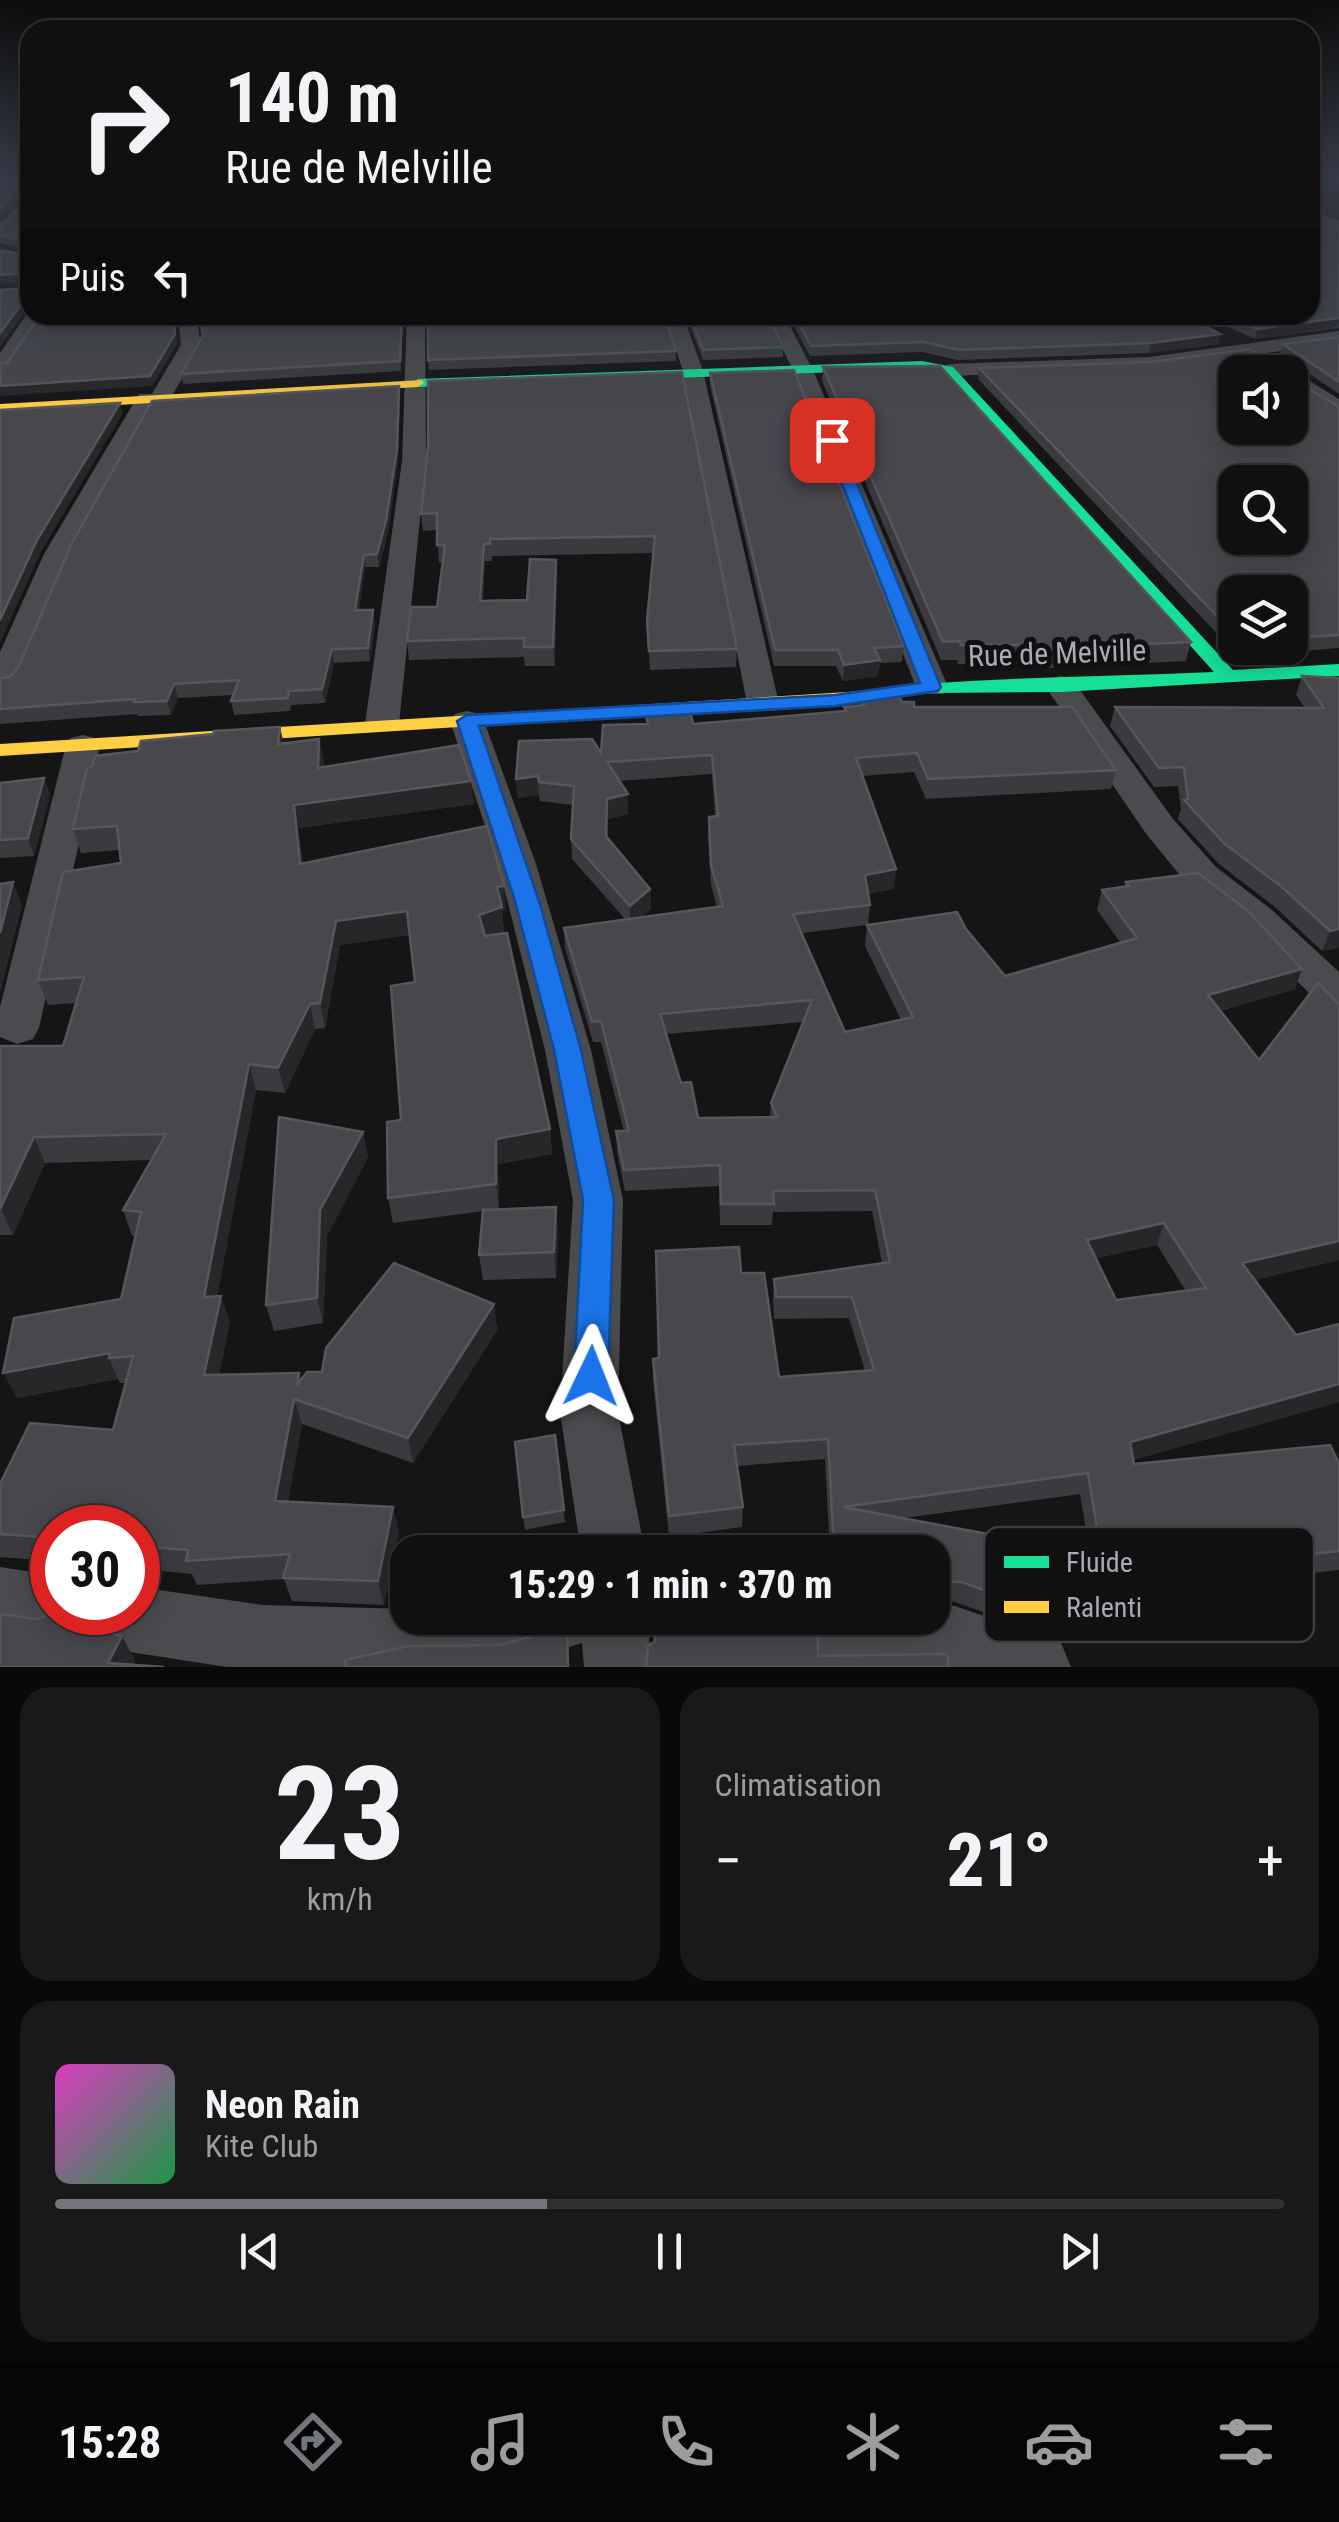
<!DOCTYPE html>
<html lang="fr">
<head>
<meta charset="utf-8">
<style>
  body { margin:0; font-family:"Roboto Condensed",sans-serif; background:#191919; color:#f1f3f6; height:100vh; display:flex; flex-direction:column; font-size:38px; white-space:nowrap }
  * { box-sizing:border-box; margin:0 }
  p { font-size:32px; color:#9c9d9f }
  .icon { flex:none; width:55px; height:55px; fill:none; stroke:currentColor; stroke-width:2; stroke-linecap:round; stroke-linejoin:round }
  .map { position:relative; height:1667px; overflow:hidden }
  .drawer { display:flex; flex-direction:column; gap:20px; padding:20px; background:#090909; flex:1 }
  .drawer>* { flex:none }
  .banner { position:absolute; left:20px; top:20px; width:1300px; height:305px; border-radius:30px; box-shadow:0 5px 25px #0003,0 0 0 2px #303030; background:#101010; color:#f1f3f6; overflow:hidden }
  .fabs { position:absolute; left:1218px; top:355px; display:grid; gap:20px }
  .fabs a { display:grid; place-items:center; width:90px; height:90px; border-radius:20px; background:#101010; box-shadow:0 5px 25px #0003,0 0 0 2px #303030; font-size:50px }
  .speed { position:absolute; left:30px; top:1505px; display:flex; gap:20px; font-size:50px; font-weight:700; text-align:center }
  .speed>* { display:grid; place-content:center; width:130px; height:130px; border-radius:50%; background:#101010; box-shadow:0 5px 25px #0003,0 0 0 2px #303030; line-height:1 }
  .speed .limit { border:15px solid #d22; background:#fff; color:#111 }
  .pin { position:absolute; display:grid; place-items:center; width:85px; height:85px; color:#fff; margin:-42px; border-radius:20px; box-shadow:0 5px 15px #0006 }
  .me { position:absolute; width:110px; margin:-55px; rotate:2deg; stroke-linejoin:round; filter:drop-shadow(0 0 8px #0008) }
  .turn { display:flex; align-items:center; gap:35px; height:210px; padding:0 40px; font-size:45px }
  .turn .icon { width:130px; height:130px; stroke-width:2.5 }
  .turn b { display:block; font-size:70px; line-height:85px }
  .then { display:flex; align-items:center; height:95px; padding:0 40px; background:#0003; gap:20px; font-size:38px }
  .big { font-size:75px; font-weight:800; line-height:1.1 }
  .drawer .widget { flex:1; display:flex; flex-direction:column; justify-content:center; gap:15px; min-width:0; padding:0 35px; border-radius:30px; background:#191919 }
  .drawer .dial { align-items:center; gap:0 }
  .dial b { font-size:130px; line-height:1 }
  .song { display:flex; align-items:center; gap:30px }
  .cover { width:120px; height:120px; border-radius:15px; background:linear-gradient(135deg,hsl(310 70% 55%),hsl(140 70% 35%)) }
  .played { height:10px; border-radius:5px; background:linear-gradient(90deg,#74767e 40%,#303030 40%) }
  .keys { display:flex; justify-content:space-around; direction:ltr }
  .heat { display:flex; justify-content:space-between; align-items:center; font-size:55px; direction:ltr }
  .drawer .tiles { flex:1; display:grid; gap:20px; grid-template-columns:1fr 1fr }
  .widget:last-child { grid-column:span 2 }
  .trip { position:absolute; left:390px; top:1535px; width:560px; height:100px; border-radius:30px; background:#101010; box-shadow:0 5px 25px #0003,0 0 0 2px #303030; font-weight:800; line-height:100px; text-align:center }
  .tabs { display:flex; height:160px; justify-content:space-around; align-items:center; background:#060606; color:#9c9d9f }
  .tabs .icon { width:70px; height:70px }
  .tabs .selected { color:#74767e }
  .tabs b { font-size:45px; color:#f1f3f6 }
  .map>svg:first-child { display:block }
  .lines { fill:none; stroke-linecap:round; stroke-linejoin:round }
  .street { fill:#4a4b4e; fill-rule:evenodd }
  .fast { fill:#16e098; fill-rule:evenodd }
  .slow { fill:#ffcf43; fill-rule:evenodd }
  .wall { fill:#3b3b3f; fill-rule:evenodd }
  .shaded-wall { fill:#272729 }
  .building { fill:#47474c; stroke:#56575c; stroke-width:2.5; fill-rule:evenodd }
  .route { fill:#1a73e8; stroke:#114b97; stroke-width:2.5 }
  .labels { text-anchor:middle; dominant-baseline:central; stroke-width:10; stroke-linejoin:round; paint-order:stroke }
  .street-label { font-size:30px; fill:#a7abb6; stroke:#101011 }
  .key { fill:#101011; stroke:#3d3e43; stroke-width:2.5 }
  .key-label { font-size:28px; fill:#a7abb6 }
</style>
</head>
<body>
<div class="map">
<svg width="1339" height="1667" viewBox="0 0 1339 1667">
  <rect width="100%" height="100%" fill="#151516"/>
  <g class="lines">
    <g class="street">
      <path d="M30,195V208L0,237V223Z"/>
      <path d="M1310,212L1339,220V230L1310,221Z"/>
      <path d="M29,311L30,315H45L7,371L0,373V353Z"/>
      <path d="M178,315H196L201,345L168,403H155L72,554L19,680L14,687L0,689V652L44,554L136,399L139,394H152L181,345Z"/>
      <path d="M407,315H425L426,461L399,724L394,731H370L365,724L402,461Z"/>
      <path d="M665,315H683L703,371L779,704L775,711H751L747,704L683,371Z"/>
      <path d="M766,315H784L813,370L948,687L943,694H921L916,687L793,370Z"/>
      <path d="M1339,331V343L1149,369L949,376L939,370L949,364L1149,357Z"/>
      <path d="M1290,369L1339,399V416L1290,385V372H1281Z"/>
      <path d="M1061,676L1072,679L1173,819L1216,867L1272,910L1339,972V1012L1324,1008L1244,928L1188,885L1147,835L1045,686L1050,679Z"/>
      <path d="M467,711L479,714L484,721L536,864L591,1050L623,1200L618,1412L645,1552H581L560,1412L573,1200L545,1050L498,864L450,721L455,714Z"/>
      <path d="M83,735L95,738L100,745L39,1028L33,1039L17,1044L0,1037V1007L66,745L71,738Z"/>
      <path d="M0,1567L52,1575V1612H138V1587L263,1605L408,1609V1618H647L652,1667H584L582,1643L503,1667H227L85,1645L64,1636L52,1641L0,1633Z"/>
      <path d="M932,1603L955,1606L1061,1643L1071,1667H908L744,1651L721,1641L711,1618H932Z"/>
    </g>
    <path class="fast" d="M922,361L953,367L1233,670L1339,664V676L1061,692L932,693L841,702L838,698L841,694L848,692C969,676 1092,678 1214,672L945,373L922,369L418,387L412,383L418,379Z"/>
    <g class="slow">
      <path d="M422,380L424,383L418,387L0,412V404Z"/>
      <path d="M848,692L855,694L858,698L855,702L0,756V744Z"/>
    </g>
  </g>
  <g class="wall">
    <path d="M30,203V250L0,243V230Z"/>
    <path d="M1311,217L1339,225V328L1255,339L1202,315H1310Z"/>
    <path d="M199,315H403L401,371L183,384L181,374L203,335Z"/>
    <path d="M686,315H767L783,347V357L703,360Z"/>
    <path d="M788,315H1182L1220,334L1218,344L1149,353L958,360L922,352L810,356Z"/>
    <path d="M1339,337V394L1280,354L1283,344Z"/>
    <path d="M676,351V361L429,370L428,360Z"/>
    <path d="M823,367L1191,642L1186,661L1045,668L1042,664H958L957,660H941L822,381Z"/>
    <path d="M979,368L1291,378L1339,407V648L1238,656L978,379ZM1235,592H1290V648H1235Z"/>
    <path d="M682,372L737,649L736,667L650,670L647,621L653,553L492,556V561H485L483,601L527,600L556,560L555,666H525L524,657L409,660L407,641L437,607L443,562L439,563L437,530L423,531L421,514Z"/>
    <path d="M710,373L904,646L902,662L880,663L878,676L843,681L836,666H774L710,385Z"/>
    <path d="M400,397L398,461L388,533L379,567H365L359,610H373L375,624L370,661L334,663L325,703L291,705L290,711L234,715L231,701L234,695L178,698L171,715L138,716L137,714L0,724V678L10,677Z"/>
    <path d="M1302,676L1339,678V948L1322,951L1275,907L1219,864L1178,819L1181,809L1178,786L1154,787L1110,726L1115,707L1305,708L1296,695Z"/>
    <path d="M860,696L902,702L1116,770L1111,789L926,799L914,772L862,776L896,869L893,889L868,894L870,905L868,925L966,929L1005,976L1120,942L1097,910L1102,890L1124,886L1126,882L1295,989L1220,1011L1259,1060L1339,1004V1260L1254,1280L1296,1335L1339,1324V1402L1133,1460L1134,1464L1339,1463V1570L1265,1578L1268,1586L1257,1606L1166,1608L1098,1603L1080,1494L904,1518L1018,1559L1011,1579L1004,1578V1597L997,1617L955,1602L932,1601V1552H830L825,1459L737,1466L743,1507L742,1527L669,1537L653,1380V1359L659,1358L741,1273L779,1377L865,1371L849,1318L774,1319L773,1300L774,1279L882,1263L872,1211L773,1212L772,1225H720L719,1186L625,1191L617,1152L616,1131H624L601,1042H593L565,948L564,928L625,919L572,859L571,839L573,805L540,801L539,795L518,798L516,779L601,753L647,724L646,714L693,724L844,711V707L859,705ZM712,774L715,816L709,817L708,836L711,885L717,907L641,917L651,909L650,889L608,837V819L628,814L619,781ZM867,925L865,946L901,1020L845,1032L802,933ZM803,1022L771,1103L770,1117L698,1118L681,1083L666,1034ZM1157,1245L1186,1291L1116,1300L1096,1258Z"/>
    <path d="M319,739L323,768L474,804L298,828L303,864L506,910L502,911L504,932L495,935L550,1129L552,1154L498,1164L499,1209L556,1207L558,1233L556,1278L483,1280L479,1255L483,1211L393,1223L388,1198L401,1120L415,982L410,935L340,945L325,1028L315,1029L285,1093L256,1090L217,1296L230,1321L219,1375L299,1373L301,1379L494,1304L497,1330L413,1463L302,1424L288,1501L399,1531L384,1605L292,1601L284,1579L197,1585L192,1574L138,1569V1528H52V1561L0,1557V1484L113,1430L126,1383H120L118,1379L17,1398L121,1299L136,1236H132L123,1210L151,1160L45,1163L13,1235H0V1046H63L76,1003L48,1005L38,980L121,863L120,850L81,853L73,829L283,743Z"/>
    <path d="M44,778L50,795L34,856L0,858V783Z"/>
    <path d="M363,1132L368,1157L327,1236L323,1323L274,1331L266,1305Z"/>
    <path d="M555,1435L565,1522L525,1530L515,1442Z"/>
  </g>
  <g class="shaded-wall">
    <path d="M25,185L27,192L0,218V208Z"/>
    <path d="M30,273V282L0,284V275Z"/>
    <path d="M26,298L28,307L0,347V333Z"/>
    <path d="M175,315L177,344L152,386L0,396V386Z"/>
    <path d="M402,315H403L401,371L400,361Z"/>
    <path d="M1339,318L1338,327L1255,339L1257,329Z"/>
    <path d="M1220,334L1218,344L1149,353L1151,343Z"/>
    <path d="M399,386L400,397L398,461L388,533L379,567L377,554Z"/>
    <path d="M120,403L123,413L41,552L0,643V620L37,540Z"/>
    <path d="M484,544L485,561L481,619L480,601Z"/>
    <path d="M364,555L365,567L357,623L355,610Z"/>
    <path d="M556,560L557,578L555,666L553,647Z"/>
    <path d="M373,610L375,624L370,661L368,648Z"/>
    <path d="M332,649L334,663L325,703L322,689Z"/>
    <path d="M880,660L878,676L843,681L844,665Z"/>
    <path d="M174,684L178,698L171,715L167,701Z"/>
    <path d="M280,727L285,749L278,744Z"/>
    <path d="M319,739L324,762L322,792L318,768Z"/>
    <path d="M538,776L539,795L518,798L516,779Z"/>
    <path d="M44,778L50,795L34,856L28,838Z"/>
    <path d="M471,781L474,804L298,828L305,888L300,864L294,805Z"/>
    <path d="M628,794V814L608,819L607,855V799Z"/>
    <path d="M896,869L893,889L863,895L865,875Z"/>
    <path d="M13,882L22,905L0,994V933Z"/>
    <path d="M504,886L506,910L502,911L504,932L482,939L479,915L497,887Z"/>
    <path d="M650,889L651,909L630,926V906Z"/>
    <path d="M407,911L411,935L340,945L325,1028L320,1003L336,921Z"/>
    <path d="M1339,929V948L1322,951L1330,931Z"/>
    <path d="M1302,969L1295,989L1202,1016L1208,995Z"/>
    <path d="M310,1004L315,1029L285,1093L278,1068Z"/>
    <path d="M249,1064L256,1090L212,1323L204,1297Z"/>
    <path d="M550,1129L552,1154L498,1164L499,1209L496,1184V1139Z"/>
    <path d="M363,1132L368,1157L327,1236L323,1323L317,1298L320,1210Z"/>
    <path d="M34,1137L45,1163L13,1235L1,1209Z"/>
    <path d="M556,1207L558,1233L556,1278L554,1252Z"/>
    <path d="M1164,1223L1157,1245L1081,1261L1087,1240Z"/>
    <path d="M1339,1241V1260L1233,1285L1242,1263Z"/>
    <path d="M221,1296L230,1321L214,1400L204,1375Z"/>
    <path d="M494,1304L497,1330L413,1463L408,1438Z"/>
    <path d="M110,1353L109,1358L118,1379L17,1398L3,1373Z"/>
    <path d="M1339,1384V1402L1122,1463L1130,1442Z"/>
    <path d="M294,1399L302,1424L284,1525L275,1501Z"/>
    <path d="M393,1507L399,1531L384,1605L378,1581Z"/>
    <path d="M122,1636L136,1662L133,1667L108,1663Z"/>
  </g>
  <g class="building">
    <path d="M0,177H30V185H25L0,208Z"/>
    <path d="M30,203V242L0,235V230Z"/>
    <path d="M1310,214L1311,217L1339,225V318L1257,329L1225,315H1310Z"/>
    <path d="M0,250L30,256V273L0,275Z"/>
    <path d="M30,288V299L26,298L0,333V290Z"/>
    <path d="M40,315H173L175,334L150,376L0,386V364L7,363Z"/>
    <path d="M199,315H402L400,361L181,374L203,335Z"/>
    <path d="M428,315H664L676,351L428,360Z"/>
    <path d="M690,315H767L783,347L703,350Z"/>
    <path d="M794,315H1182L1220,334L1151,343L959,350L923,342L811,346Z"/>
    <path d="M1339,337V382L1283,344Z"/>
    <path d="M1250,349L1274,365L1289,366L1291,378L1339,407V635L1290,638V592H1235V635L979,368L1152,362ZM1235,372H1290V428H1235ZM1235,482H1290V538H1235Z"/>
    <path d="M940,366L1191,642L1049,649L1046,645H961L960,641L943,642L823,367Z"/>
    <path d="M794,370L904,646L874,648L880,660L844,665L838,650H775L710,373Z"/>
    <path d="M682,372L737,649L649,651L647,621L655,536L490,539V544H484L480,601L527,600L530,559L556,560L553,647H524V638L407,641L411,607H437L445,545H437V513L421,514L428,445V381Z"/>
    <path d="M399,386L397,449L386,521L377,554L364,555L355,610H373L368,648L332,649L322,689L289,691L288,698L231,701L239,680L174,684L167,701L134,702L135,699L0,709V678L10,677L18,668L72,543L152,401Z"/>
    <path d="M120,403L37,540L0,620V410Z"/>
    <path d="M1302,676L1339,678V929L1330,931L1282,887L1225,844L1184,800L1188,799L1184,767L1159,768L1115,707L1324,708Z"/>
    <path d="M897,691L902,702H914V707H1072L1116,770L928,779L917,753L856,758L896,869L865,875L870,905L793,914L845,1032L913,1017L867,925L957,912L966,929L1005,976L1137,938L1102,890L1129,886L1126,882L1198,873L1248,911L1302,969L1208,995L1259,1060L1318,983L1339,1004V1241L1242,1263L1296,1335L1339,1324V1384L1130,1442L1134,1464L1330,1445L1339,1463V1551L1259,1559L1268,1586L1175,1588L1106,1583L1088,1473L843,1507L1020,1540L1018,1559L1004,1558V1597L961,1582L934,1581L935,1555H932V1552L834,1550L828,1439L734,1445L743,1507L669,1516L653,1359L659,1358L656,1251L739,1247L741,1273H764L779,1377L874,1370L852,1297H776L774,1279L890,1262L875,1190L773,1191L774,1204H721L720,1165L624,1170L616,1131H629L601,1021L592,1022L564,928L723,906L711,865L709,817L718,816L712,755L607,762L628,794L607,799L606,836L650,889L630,906L571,839L574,786L539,782L538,776L516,779L519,741L592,739L601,753L603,725L648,724L646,714L690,711L693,724L846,711L844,707L864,705L860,696ZM812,1000L771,1103L777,1117L698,1118L691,1082L681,1083L660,1014ZM1164,1223L1206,1288L1116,1300L1087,1240Z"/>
    <path d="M280,727L278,744L319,739L318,768L459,745L471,781L294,805L300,864L487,826L504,886L497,887L502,907L479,915L485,936L507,933L550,1129L496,1139V1184L388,1198L387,1122L401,1120L391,986L415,982L407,911L336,921L320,1003L310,1004L278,1068L249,1064L204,1297L221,1296L204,1375L299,1373L297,1385L307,1372H322L326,1348L394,1263L494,1304L408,1438L294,1399L275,1501L393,1507L378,1581L283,1578L290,1554L186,1561L188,1550L138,1546V1528H52V1538L0,1534V1484L30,1423L113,1430L133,1356L109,1358L110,1353L3,1373L14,1318L121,1299L141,1212L123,1210L166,1134L34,1137L0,1209V1046H63L84,977L38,980L63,872L121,863L117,826L73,829L87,768L92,767L95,756L138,751L141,741L213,734L214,731Z"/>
    <path d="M44,778L28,838L0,840V783Z"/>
    <path d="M13,882L0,933V884Z"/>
    <path d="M279,1117L363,1132L320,1210L317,1298L266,1305Z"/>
    <path d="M556,1207L554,1252L479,1255L483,1210Z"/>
    <path d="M555,1435L564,1510L523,1517L515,1442Z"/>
    <path d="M0,1614L36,1619L46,1616L122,1636L108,1663L164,1667H0Z"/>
    <path d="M654,1618H720L744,1629L818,1636V1656L947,1654L949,1667H646L648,1646L655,1641Z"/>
    <path d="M567,1627L568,1667H346L345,1660L409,1646L500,1645Z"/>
  </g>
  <linearGradient id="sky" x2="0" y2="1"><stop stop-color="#0c0c0c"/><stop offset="0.43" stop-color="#353b47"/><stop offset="1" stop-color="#353b47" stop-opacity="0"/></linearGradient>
  <rect width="1339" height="410" fill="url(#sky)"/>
  <path class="route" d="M832,436L839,440L941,687L938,691L835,706L479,726L539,901L581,1050L614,1200L608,1376L603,1388L591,1392L579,1388L574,1376L583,1200L554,1050L515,901L457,721L467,715L835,695L920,683L825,440Z"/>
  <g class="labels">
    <g class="street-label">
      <text transform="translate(1057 653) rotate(-2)">Rue de Melville</text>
    </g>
  </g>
  <rect x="984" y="1527" width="330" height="115" rx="15" class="key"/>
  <rect x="1004" y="1556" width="45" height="12" fill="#16e098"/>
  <rect x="1004" y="1601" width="45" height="12" fill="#ffcf43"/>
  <g class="key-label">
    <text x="1066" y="1572">Fluide</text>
    <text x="1066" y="1617">Ralenti</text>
  </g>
</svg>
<div class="fabs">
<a><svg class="icon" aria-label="sound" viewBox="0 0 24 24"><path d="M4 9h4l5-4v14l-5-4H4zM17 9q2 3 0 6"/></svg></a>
<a><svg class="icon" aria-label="search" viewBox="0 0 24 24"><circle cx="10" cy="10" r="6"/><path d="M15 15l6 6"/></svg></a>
<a><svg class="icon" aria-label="layers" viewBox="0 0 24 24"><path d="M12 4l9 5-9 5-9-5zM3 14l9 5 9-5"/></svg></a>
</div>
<div class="speed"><div class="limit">30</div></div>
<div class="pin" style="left:832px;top:440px;background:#d93025"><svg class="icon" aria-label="arrive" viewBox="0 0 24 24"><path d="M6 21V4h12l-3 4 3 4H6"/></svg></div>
<svg class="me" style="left:591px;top:1376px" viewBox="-20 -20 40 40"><path d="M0-17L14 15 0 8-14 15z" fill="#1a73e8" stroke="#fff" stroke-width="4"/></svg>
<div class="trip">15:29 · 1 min · 370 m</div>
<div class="banner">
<div class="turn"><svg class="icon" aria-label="right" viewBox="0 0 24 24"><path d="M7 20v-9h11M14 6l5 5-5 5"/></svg><div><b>140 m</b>Rue de Melville</div></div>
<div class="then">Puis<svg class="icon" aria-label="left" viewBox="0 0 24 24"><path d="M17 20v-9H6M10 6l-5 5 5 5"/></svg></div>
</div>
</div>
<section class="drawer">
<div class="tiles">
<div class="widget dial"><b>23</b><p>km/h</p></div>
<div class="widget"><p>Climatisation</p>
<div class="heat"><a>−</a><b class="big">21°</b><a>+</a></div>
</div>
<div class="widget">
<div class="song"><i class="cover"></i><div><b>Neon Rain</b><p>Kite Club</p></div></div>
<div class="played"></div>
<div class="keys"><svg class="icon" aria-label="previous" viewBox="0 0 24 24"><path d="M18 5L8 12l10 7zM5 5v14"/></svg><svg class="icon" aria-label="pause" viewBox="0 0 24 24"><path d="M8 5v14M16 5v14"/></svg><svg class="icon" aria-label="next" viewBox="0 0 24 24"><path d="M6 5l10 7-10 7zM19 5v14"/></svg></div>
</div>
</div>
</section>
<nav class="tabs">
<b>15:28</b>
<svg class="icon selected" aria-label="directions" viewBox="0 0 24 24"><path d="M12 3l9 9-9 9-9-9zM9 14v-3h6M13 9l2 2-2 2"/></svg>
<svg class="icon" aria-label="music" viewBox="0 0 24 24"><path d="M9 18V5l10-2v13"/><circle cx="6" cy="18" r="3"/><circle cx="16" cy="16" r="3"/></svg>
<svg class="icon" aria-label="phone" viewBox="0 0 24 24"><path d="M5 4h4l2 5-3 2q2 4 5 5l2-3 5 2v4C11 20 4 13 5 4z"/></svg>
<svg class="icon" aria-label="climate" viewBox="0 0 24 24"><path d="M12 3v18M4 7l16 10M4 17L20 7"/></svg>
<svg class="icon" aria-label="car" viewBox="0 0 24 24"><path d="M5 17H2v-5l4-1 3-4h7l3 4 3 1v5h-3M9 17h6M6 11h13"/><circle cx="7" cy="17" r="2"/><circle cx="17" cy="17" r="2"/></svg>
<svg class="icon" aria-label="filters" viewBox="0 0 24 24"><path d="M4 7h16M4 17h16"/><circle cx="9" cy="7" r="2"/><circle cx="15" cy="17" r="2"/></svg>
</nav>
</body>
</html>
